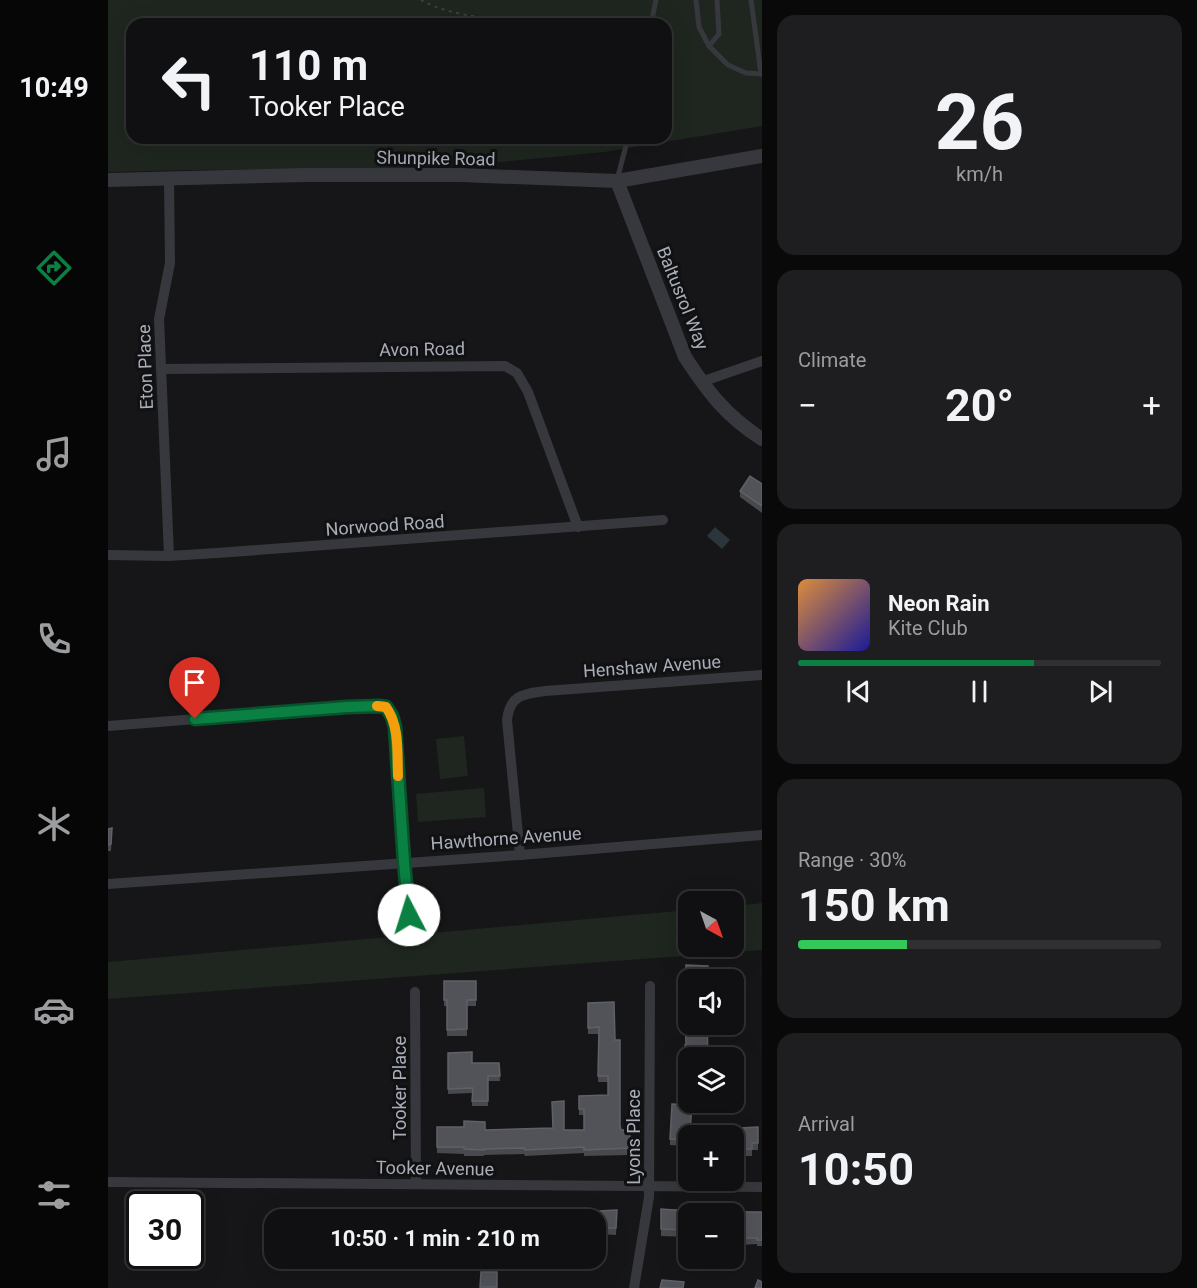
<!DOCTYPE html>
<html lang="en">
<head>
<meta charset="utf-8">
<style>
  body { margin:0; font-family:Roboto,sans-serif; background:#1e1e20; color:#f1f3f6; height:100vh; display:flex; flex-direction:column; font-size:22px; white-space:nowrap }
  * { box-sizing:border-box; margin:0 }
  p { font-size:20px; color:#9c9d9f }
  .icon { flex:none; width:33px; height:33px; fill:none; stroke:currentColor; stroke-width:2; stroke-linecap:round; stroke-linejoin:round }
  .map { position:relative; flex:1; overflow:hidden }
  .sheet { display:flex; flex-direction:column; gap:15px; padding:15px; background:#09090a; width:435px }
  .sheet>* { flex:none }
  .banner { position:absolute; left:18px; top:18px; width:546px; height:126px; border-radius:18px; box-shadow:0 6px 24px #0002,0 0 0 2px #303032; background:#101012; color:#f1f3f6; overflow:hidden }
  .needle { width:39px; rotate:140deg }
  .buttons { position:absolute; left:570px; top:891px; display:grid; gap:12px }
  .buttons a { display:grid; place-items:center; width:66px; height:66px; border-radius:12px; background:#101012; box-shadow:0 6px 24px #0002,0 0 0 2px #303032; font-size:30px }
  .speed { position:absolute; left:18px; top:1191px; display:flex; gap:12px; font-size:30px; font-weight:700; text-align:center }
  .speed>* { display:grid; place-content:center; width:78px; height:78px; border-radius:50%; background:#101012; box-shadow:0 6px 24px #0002,0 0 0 2px #303032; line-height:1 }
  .speed .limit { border:3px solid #111; border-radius:9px; background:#fff; color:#111 }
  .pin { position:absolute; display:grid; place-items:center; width:51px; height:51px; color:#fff; margin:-62px -26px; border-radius:50% 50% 50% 0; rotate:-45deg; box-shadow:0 0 6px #0007 }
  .pin .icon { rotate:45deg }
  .me { position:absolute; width:66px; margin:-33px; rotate:355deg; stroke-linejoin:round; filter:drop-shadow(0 0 4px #0008) }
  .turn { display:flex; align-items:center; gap:21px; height:126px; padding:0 24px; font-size:27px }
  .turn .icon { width:78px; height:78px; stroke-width:2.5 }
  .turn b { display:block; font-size:42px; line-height:51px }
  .big { font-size:45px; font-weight:700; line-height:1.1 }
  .sheet .widget { flex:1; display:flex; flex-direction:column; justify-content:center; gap:9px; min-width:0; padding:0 21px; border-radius:18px; background:#1e1e20 }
  .sheet .dial { align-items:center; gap:0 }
  .dial b { font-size:78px; line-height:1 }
  .song { display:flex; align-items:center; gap:18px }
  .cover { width:72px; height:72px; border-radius:9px; background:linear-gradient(135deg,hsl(30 70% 55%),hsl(240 70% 35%)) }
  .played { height:6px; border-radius:3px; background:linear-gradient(90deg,#0b8043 65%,#303032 65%) }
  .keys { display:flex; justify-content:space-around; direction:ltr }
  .heat { display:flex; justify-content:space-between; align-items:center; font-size:33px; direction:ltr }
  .charge { height:9px; border-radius:4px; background:linear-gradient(90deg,#34c759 30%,#303032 0) }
  .trip { position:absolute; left:156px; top:1209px; width:342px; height:60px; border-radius:18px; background:#101012; box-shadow:0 6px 24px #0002,0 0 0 2px #303032; font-weight:700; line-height:60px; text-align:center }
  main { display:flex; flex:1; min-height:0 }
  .tabs { display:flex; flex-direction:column; width:108px; justify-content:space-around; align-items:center; background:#060607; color:#9c9d9f }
  .tabs .icon { width:42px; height:42px }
  .tabs .current { color:#0b8043 }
  .tabs b { font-size:27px; color:#f1f3f6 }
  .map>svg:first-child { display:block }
  .green { fill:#1e261f; fill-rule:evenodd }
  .water { fill:#2c353c }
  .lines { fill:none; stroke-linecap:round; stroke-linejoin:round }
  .path { stroke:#3d3f44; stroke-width:2; stroke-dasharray:3 4.5; stroke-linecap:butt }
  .service { stroke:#37383d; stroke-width:5 }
  .minor { stroke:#37383d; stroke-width:10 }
  .tertiary { stroke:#37383d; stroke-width:14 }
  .wall { fill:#47494d }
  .building { fill:#525359; stroke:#5f6168; stroke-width:1.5 }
  .route-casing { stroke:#07532c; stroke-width:15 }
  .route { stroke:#0b8043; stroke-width:10 }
  .slow { stroke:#f59e0b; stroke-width:10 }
  .labels { text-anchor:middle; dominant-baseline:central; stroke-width:6; stroke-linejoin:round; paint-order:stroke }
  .street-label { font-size:18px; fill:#a8adb8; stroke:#111113 }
</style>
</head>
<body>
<main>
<nav class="tabs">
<b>10:49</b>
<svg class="icon current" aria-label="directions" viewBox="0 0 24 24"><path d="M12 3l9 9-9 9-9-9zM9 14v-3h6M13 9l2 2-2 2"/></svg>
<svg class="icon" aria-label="music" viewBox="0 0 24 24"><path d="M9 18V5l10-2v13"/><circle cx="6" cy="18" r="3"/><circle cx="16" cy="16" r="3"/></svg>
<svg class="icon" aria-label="phone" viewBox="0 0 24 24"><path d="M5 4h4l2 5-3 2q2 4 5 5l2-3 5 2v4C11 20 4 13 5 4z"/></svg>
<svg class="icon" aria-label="climate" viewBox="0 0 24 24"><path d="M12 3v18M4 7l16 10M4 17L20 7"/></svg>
<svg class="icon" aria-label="car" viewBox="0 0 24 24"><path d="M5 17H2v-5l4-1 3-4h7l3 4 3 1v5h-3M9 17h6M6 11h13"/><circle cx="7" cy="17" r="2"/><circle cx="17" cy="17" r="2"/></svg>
<svg class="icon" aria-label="filters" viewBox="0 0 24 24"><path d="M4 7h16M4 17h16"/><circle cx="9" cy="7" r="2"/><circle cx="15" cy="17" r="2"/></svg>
</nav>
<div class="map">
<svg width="654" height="1288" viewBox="0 0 654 1288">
  <rect width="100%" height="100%" fill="#161618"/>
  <g class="green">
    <path d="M0,0H654V126L496,152L360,165L294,168L85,170L0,172ZM24,24H558V138H24Z"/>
    <path d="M356,736L360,776L332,779L328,739Z"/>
    <path d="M376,788L378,817L310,822L308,794Z"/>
    <path d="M654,903V950L0,999V962L580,910V946H626V906Z"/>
  </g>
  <path class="water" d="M607,527L622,540L614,549L599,536Z"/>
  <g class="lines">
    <path class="path" d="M313,0C332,11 363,17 385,18C398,18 410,16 423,19L426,24"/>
    <g class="service">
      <path d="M588,0L591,27L601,46L620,65L638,73L654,74"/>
      <path d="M643,0L653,74"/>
      <path d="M543,24L548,0"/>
      <path d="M601,46L611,34L609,0"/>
      <path d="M509,180L520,138"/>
    </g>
    <g class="minor">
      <path d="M61,179L62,263L51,319L61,556"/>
      <path d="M53,369L397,366L409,373L420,392L470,527"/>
      <path d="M593,382L654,361"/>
      <path d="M0,555L61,556L109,553L555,520"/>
      <path d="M0,726L239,707L271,706L278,707L284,715L287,727L296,862L301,915"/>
      <path d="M412,855L399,720C402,695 415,694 437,691L654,675"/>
      <path d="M0,884L412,855L654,835"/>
      <path d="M307,992L308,1184"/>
      <path d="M0,1182L654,1187"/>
      <path d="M526,1288L541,1197L542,986"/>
    </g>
    <g class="tertiary">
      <path d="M0,180L198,175H352L509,181L654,156"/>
      <path d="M509,181L577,357C600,392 618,416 654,439"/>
    </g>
  </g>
  <g class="wall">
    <path d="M654,484V513L632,497V491Z"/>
    <path d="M0,829L4,835L3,851H0Z"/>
    <path d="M580,980L600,1055L580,1058V1071H577V1045H578Z"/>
    <path d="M336,981H368V1006H359V1036H339V1006H336Z"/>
    <path d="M480,1003L507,1040L512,1126L513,1130H522V1155L476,1156V1153L417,1156L416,1154L376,1155V1156H356V1154L329,1153V1127L377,1130H476V1115H471V1096L500,1095V1082H490L491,1034H480Z"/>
    <path d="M340,1053L364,1063H391L392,1081H380V1106H364V1093L340,1094Z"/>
    <path d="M626,1088H636V1105H622V1102H626Z"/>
    <path d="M650,1127V1150H644V1156H633L632,1128Z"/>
    <path d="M582,1131L580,1136V1146L562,1145V1139Z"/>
    <path d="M553,1209L654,1212V1246H649V1244L632,1245V1241H627V1237H626V1214H580V1237L553,1236Z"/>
    <path d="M509,1210L508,1235L491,1234V1211Z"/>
    <path d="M373,1272H389V1288H372Z"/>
  </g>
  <g class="building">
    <path d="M642,476L654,484V506L632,491Z"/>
    <path d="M4,828L3,844L0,845V829Z"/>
    <path d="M578,965L600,966V980H580V1024H599L600,1055H603V1058H580V1065H577V1045H578L577,1004Z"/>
    <path d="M336,981H368V1000H359V1029L339,1030V1000H336Z"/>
    <path d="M506,1002L507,1040H512V1126L513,1130H522V1148L476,1150V1147L417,1150L416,1148L376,1149V1150L356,1149V1147H329V1127H356V1121L377,1122V1130L445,1128L444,1102L456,1101V1130H476V1109H471V1096L500,1095V1076H490L491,1027L480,1028V1003Z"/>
    <path d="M364,1052V1063H391L392,1076H380V1101H364L365,1088L340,1089V1053Z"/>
    <rect x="626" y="1088" width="10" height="14"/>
    <path d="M564,1104L584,1105L582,1131L610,1130V1136H580V1140L562,1139Z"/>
    <path d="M650,1127V1143H644V1149H633L632,1128Z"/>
    <path d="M635,1208V1212H654V1240H649V1238H632V1235H627V1230H626V1214H580V1230L553,1229V1209L582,1211Z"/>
    <path d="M509,1210L508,1228H491V1211Z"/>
    <path d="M381,1216H399V1220H380Z"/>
    <path d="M373,1272H389V1287H372Z"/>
    <path d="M554,1280L576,1282L575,1288H552Z"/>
    <path d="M650,1280L654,1282V1288H647Z"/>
  </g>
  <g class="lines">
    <g class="route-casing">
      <path id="route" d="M87,719L239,707L271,706L278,707L284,716L287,727L296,862L301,915"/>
    </g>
    <use href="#route" class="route"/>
    <path class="slow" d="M269,706L278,707C292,727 289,753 290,776"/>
  </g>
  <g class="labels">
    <g class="street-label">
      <text transform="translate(328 158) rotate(1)">Shunpike Road</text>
      <text transform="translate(575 298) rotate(68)">Baltusrol Way</text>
      <text transform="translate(314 349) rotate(-1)">Avon Road</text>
      <text transform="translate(37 367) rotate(-92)">Eton Place</text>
      <text transform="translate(277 525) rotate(-4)">Norwood Road</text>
      <text transform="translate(544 666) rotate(-4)">Henshaw Avenue</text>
      <text transform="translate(398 838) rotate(-4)">Hawthorne Avenue</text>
      <text transform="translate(291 1088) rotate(-90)">Tooker Place</text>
      <text transform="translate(525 1137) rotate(-90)">Lyons Place</text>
      <text transform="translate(327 1168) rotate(1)">Tooker Avenue</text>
    </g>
  </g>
</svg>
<div class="buttons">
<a><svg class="needle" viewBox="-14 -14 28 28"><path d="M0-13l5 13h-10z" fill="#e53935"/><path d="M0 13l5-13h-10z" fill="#9c9d9f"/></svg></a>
<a><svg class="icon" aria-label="sound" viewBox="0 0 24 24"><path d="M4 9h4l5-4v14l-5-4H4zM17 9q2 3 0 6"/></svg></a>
<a><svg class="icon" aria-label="layers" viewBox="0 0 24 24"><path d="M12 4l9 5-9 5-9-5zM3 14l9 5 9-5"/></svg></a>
<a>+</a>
<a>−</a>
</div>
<div class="speed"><div class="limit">30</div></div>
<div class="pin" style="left:87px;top:719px;background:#d93025"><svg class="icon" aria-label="arrive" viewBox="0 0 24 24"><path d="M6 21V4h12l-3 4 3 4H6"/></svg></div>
<svg class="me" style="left:301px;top:915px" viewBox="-20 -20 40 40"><circle r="19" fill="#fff"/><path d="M0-13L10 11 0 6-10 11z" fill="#0b8043"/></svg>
<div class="trip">10:50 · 1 min · 210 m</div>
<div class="banner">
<div class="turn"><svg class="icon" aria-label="left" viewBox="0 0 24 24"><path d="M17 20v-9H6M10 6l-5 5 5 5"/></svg><div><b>110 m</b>Tooker Place</div></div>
</div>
</div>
<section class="sheet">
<div class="widget dial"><b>26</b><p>km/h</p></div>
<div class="widget"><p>Climate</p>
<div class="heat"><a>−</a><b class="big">20°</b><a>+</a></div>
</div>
<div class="widget">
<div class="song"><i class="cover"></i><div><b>Neon Rain</b><p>Kite Club</p></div></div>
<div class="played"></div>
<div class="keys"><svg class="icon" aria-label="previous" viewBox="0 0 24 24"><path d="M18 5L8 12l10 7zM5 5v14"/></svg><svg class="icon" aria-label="pause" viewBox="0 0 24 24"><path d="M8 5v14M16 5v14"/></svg><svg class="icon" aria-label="next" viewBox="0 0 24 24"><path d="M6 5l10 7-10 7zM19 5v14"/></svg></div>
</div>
<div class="widget"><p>Range · 30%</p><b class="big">150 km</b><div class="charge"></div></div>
<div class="widget"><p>Arrival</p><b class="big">10:50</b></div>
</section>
</main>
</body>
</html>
